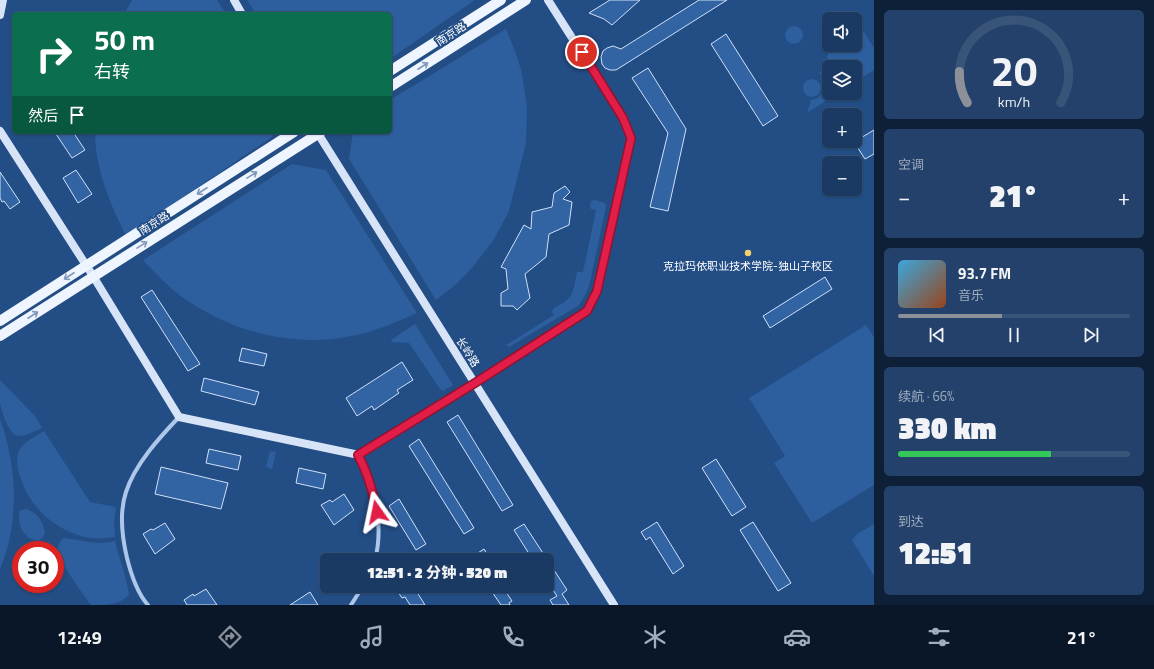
<!DOCTYPE html>
<html lang="zh">
<head>
<meta charset="utf-8">
<style>
  body { margin:0; font-family:"Titillium Web","Noto Sans SC",sans-serif; background:#23416a; color:#f1f3f6; height:100vh; display:flex; flex-direction:column; font-size:15px; white-space:nowrap }
  * { box-sizing:border-box; margin:0 }
  p { font-size:13px; color:#9fadbf }
  .icon { flex:none; width:22px; height:22px; fill:none; stroke:currentColor; stroke-width:2; stroke-linecap:round; stroke-linejoin:round }
  .map { position:relative; flex:1; overflow:hidden }
  .details { display:flex; flex-direction:column; gap:10px; padding:10px; background:#0e2037; width:280px }
  .details>* { flex:none }
  .top-card { position:absolute; left:12px; top:12px; width:380px; height:122px; border-radius:6px; box-shadow:0 1px 3px #0004,0 0 0 1px #385478; background:#0b6e4f; color:#fff; overflow:hidden }
  .controls { position:absolute; left:822px; top:12px; display:grid; gap:8px }
  .controls a { display:grid; place-items:center; width:40px; height:40px; border-radius:6px; background:#1a3a64; box-shadow:0 1px 3px #0004,0 0 0 1px #385478; font-size:20px }
  .speed { position:absolute; left:12px; top:541px; display:flex; gap:8px; font-size:20px; font-weight:700; text-align:center }
  .speed>* { display:grid; place-content:center; width:52px; height:52px; border-radius:50%; background:#1a3a64; box-shadow:0 1px 3px #0004,0 0 0 1px #385478; line-height:1 }
  .speed .limit { border:6px solid #d22; background:#fff; color:#111 }
  .pin { position:absolute; display:grid; place-items:center; width:34px; height:34px; color:#fff; margin:-17px; border:2px solid #fff; border-radius:50%; box-shadow:0 1px 4px #0007 }
  .me { position:absolute; width:44px; margin:-22px; rotate:348deg; stroke-linejoin:round; filter:drop-shadow(0 0 3px #0008) }
  .turn { display:flex; align-items:center; gap:14px; height:84px; padding:0 16px; font-size:18px }
  .turn .icon { width:52px; height:52px; stroke-width:2.5 }
  .turn b { display:block; font-size:28px; line-height:34px }
  .then { display:flex; align-items:center; height:38px; padding:0 16px; background:#0003; gap:8px; font-size:15px }
  .big { font-size:30px; font-weight:800; line-height:1.1 }
  .details .tile { flex:1; display:flex; flex-direction:column; justify-content:center; gap:6px; min-width:0; padding:0 14px; border-radius:6px; background:#23416a }
  .details .dial { align-items:center; gap:0 }
  .dial svg { height:104px; overflow:visible; fill:none; stroke:#385478; stroke-width:7; stroke-linecap:round; text-anchor:middle }
  .dial text { fill:#f1f3f6; stroke:none }
  .song { display:flex; align-items:center; gap:12px }
  .cover { width:48px; height:48px; border-radius:6px; background:linear-gradient(135deg,hsl(200 70% 55%),hsl(20 70% 35%)) }
  .played { height:4px; border-radius:2px; background:linear-gradient(90deg,#8c9099 45%,#385478 45%) }
  .keys { display:flex; justify-content:space-around; direction:ltr }
  .heat { display:flex; justify-content:space-between; align-items:center; font-size:22px; direction:ltr }
  .charge { height:6px; border-radius:3px; background:linear-gradient(90deg,#34c759 66%,#385478 0) }
  .trip { position:absolute; left:320px; top:553px; width:234px; height:40px; border-radius:6px; background:#1a3a64; box-shadow:0 1px 3px #0004,0 0 0 1px #385478; font-weight:800; line-height:40px; text-align:center }
  .tabs { display:flex; height:64px; justify-content:space-around; align-items:center; background:#0a1728; color:#9fadbf }
  .tabs .icon { width:28px; height:28px }
  .tabs .on { color:#8c9099 }
  .tabs b { font-size:18px; color:#f1f3f6 }
  main { display:flex; flex:1; min-height:0 }
  .map>svg:first-child { display:block }
  .green { fill:#2d5e9d }
  .building { fill:#3263a2; stroke:#d0e1f7 }
  .lines { fill:none; stroke-linecap:round; stroke-linejoin:round }
  .street { stroke:#acc7e9; stroke-width:4 }
  .secondary { stroke:#d7e4f7; stroke-width:8 }
  .primary { stroke:#eff5fe; stroke-width:10 }
  .oneway { stroke:#7f99bb }
  .route-casing { stroke:#92132f; stroke-width:10 }
  .route { stroke:#e11d48; stroke-width:7 }
  .poi-dot { fill:#f4cf6e; stroke:#234d85; stroke-width:1.5 }
  .labels { text-anchor:middle; dominant-baseline:central; stroke-width:4; stroke-linejoin:round; paint-order:stroke }
  .street-label { font-size:11px; fill:#fff; stroke:#234d85 }
  .poi-label { font-size:11px; fill:#fff; stroke:#234d85 }
</style>
</head>
<body>
<main>
<div class="map">
<svg width="874" height="605" viewBox="0 0 874 605">
  <rect width="100%" height="100%" fill="#234d85"/>
  <g class="green">
    <path d="M132,0H217L226,14H124Z"/>
    <path d="M247,0H475L390,59V14H256Z"/>
    <path d="M859,24L874,48V70L855,82V67H829V93H838L807,113L811,100L818,98L823,92V83L820,79L822,75L819,74L820,72H823L824,69L822,68L823,65L825,66L826,62L825,61L826,59H827L828,52C834,54 838,50 840,45H855V26Z"/>
    <circle cx="794" cy="35" r="9"/>
    <path d="M506,29L515,51L522,73L527,108L526,143L509,211L493,241L471,269L454,286L436,300L349,159L353,132H390V100Z"/>
    <path d="M829,33V45H837C834,50 829,51 824,48L821,42L823,36Z"/>
    <circle cx="812" cy="88" r="9"/>
    <path d="M95,132H273L272,137L126,236C110,204 95,169 95,132Z"/>
    <path d="M292,164L326,170L417,313C396,322 375,332 352,336C292,348 231,332 182,297C168,287 155,273 143,260Z"/>
    <path d="M595,200L605,203L606,207L591,278C589,289 585,297 578,306L509,347L506,345L554,315L552,312L553,309C574,297 572,296 577,272H583L596,210L591,209L590,207L591,201Z"/>
    <path d="M415,324L453,385L443,391L440,389L409,343L392,342L391,340Z"/>
    <path d="M866,325L874,337V485L812,523L774,463L785,456L749,398Z"/>
    <path d="M0,380L35,416L42,428C35,431 27,436 18,436C9,435 1,411 0,402C0,395 0,387 0,380Z"/>
    <path d="M0,419C17,466 20,522 0,569Z"/>
    <path d="M44,431L90,502L116,507L114,522L115,537C107,538 98,539 90,538C58,533 29,508 20,476C17,469 15,457 20,449C25,441 36,436 44,431Z"/>
    <path d="M270,451L276,452L272,469L266,467Z"/>
    <path d="M27,509C39,515 43,521 45,534L40,540C24,542 16,523 20,510Z"/>
    <path d="M874,524V576L852,540L857,534Z"/>
    <path d="M65,538C84,540 96,546 115,541C119,559 127,577 129,595C120,605 105,605 91,605C83,594 59,562 58,550C58,545 60,539 65,538Z"/>
  </g>
  <g class="building">
    <path d="M610,0H640L612,25L604,19L589,13Z"/>
    <path d="M699,0H727L616,70H610L605,68L602,64L601,57L603,51L607,48L613,46L621,49Z"/>
    <path d="M726,34L778,116L763,126L711,44Z"/>
    <path d="M648,68L686,129L668,211L650,207L668,133L632,78Z"/>
    <path d="M874,130V154L865,159L854,142Z"/>
    <path d="M60,132H73L85,150L72,158L56,134Z"/>
    <path d="M76,170L92,194L78,203L63,178Z"/>
    <path d="M0,172L20,202L10,209L4,201L2,202L0,198Z"/>
    <path d="M565,186L570,192L563,199L572,202L569,225L549,234L546,257L525,274L530,298L517,310L513,306H501V293L508,289L506,269L501,267L524,225L531,229L532,212L552,207L554,193Z"/>
    <path d="M825,277L832,289L770,328L763,316Z"/>
    <path d="M152,290L200,364L188,371L141,297Z"/>
    <path d="M242,348L267,354L264,366L239,361Z"/>
    <path d="M402,362L413,380L397,390L399,393L374,410L372,406L357,416L346,398Z"/>
    <path d="M204,378L259,392L255,405L201,391Z"/>
    <path d="M458,415L513,505L502,511L447,422Z"/>
    <path d="M419,439L474,528L464,534L409,446Z"/>
    <path d="M209,449L241,456L238,470L206,463Z"/>
    <path d="M716,459L746,507L732,516L702,468Z"/>
    <path d="M161,467L228,483L221,509L155,494Z"/>
    <path d="M299,468L326,474L323,489L296,483Z"/>
    <path d="M344,494L354,510L334,525L321,505L330,500L332,502Z"/>
    <path d="M399,499L426,544L416,550L389,506Z"/>
    <path d="M657,522L684,566L673,574L650,537L646,540L641,532Z"/>
    <path d="M753,522L791,583L778,591L740,530Z"/>
    <path d="M165,523L175,539L155,554L143,534L151,529L153,530Z"/>
    <path d="M524,524L567,590L562,594L569,605H553L550,600L557,596L547,581V560H533L514,530Z"/>
    <path d="M484,549L491,560H467Z"/>
    <path d="M394,586H409L412,591L415,589L425,605H410L405,597L402,598Z"/>
    <path d="M488,586H502L512,601L509,603L510,605H501Z"/>
    <path d="M206,589L217,605H187L184,600L193,594L194,596Z"/>
    <path d="M310,592L318,605H290Z"/>
  </g>
  <g class="lines">
    <g class="street">
      <path d="M359,455C375,487 384,525 375,560"/>
      <path d="M148,605C137,593 131,574 127,558C122,537 119,513 126,492C135,464 160,437 179,417"/>
      <path d="M351,605L363,586"/>
    </g>
    <g class="secondary">
      <path d="M234,0L242,14"/>
      <path d="M0,15L3,0"/>
      <path d="M0,131L93,276L179,417L359,455L475,383L587,311L597,291L631,138L623,118L548,0"/>
      <path d="M317,132L614,605"/>
    </g>
    <g class="primary">
      <path d="M390,71L501,0"/>
      <path d="M390,87L526,0"/>
      <path d="M0,321L294,132"/>
      <path d="M0,336L321,132"/>
    </g>
  </g>
  <defs><path id="oneway-shaft" d="M-6 0H5M1.5-3L5.5 0L1.5 3" fill="none" stroke-width="1.6" stroke-linecap="round" stroke-linejoin="round"/></defs>
  <g class="oneway">
    <use href="#oneway-shaft" transform="translate(423 66) rotate(-33)"/>
    <use href="#oneway-shaft" transform="translate(252 175) rotate(-32)"/>
    <use href="#oneway-shaft" transform="translate(202 191) rotate(147)"/>
    <use href="#oneway-shaft" transform="translate(142 245) rotate(-32)"/>
    <use href="#oneway-shaft" transform="translate(69 276) rotate(147)"/>
    <use href="#oneway-shaft" transform="translate(33 315) rotate(-33)"/>
  </g>
  <g class="lines">
    <g class="route-casing">
      <path id="route" d="M377,512C373,492 368,473 358,455L475,383L587,311L597,291L631,138L623,118L582,52"/>
    </g>
    <use href="#route" class="route"/>
  </g>
  <circle class="poi-dot" cx="748" cy="253" r="4"/>
  <g class="labels">
    <g class="street-label">
      <text transform="translate(451 34) rotate(-33)">南京路</text>
      <text transform="translate(154 223) rotate(-32)">南京路</text>
      <text transform="translate(468 352) rotate(58)">长岭路</text>
    </g>
    <g class="poi-label">
      <text x="748" y="266">克拉玛依职业技术学院-独山子校区</text>
    </g>
  </g>
</svg>
<div class="controls">
<a><svg class="icon" aria-label="sound" viewBox="0 0 24 24"><path d="M4 9h4l5-4v14l-5-4H4zM17 9q2 3 0 6"/></svg></a>
<a><svg class="icon" aria-label="layers" viewBox="0 0 24 24"><path d="M12 4l9 5-9 5-9-5zM3 14l9 5 9-5"/></svg></a>
<a>+</a>
<a>−</a>
</div>
<div class="speed"><div class="limit">30</div></div>
<div class="pin" style="left:582px;top:52px;background:#d93025"><svg class="icon" aria-label="arrive" viewBox="0 0 24 24"><path d="M6 21V4h12l-3 4 3 4H6"/></svg></div>
<svg class="me" style="left:377px;top:512px" viewBox="-20 -20 40 40"><path d="M0-17L14 15 0 8-14 15z" fill="#e11d48" stroke="#fff" stroke-width="4"/></svg>
<div class="trip">12:51 · 2 分钟 · 520 m</div>
<div class="top-card">
<div class="turn"><svg class="icon" aria-label="right" viewBox="0 0 24 24"><path d="M7 20v-9h11M14 6l5 5-5 5"/></svg><div><b>50 m</b>右转</div></div>
<div class="then">然后<svg class="icon" aria-label="arrive" viewBox="0 0 24 24"><path d="M6 21V4h12l-3 4 3 4H6"/></svg></div>
</div>
</div>
<section class="details">
<div class="tile dial"><svg viewBox="0 0 100 80">
<path d="M14 69A42 42 0 1 1 86 69"/>
<path d="M14 69A42 42 0 0 1 8 45" stroke="#8c9099"/>
<text x="50" y="56" font-size="32" font-weight="700">20</text>
<text x="50" y="72" font-size="11">km/h</text>
</svg></div>
<div class="tile"><p>空调</p>
<div class="heat"><a>−</a><b class="big">21°</b><a>+</a></div>
</div>
<div class="tile">
<div class="song"><i class="cover"></i><div><b>93.7 FM</b><p>音乐</p></div></div>
<div class="played"></div>
<div class="keys"><svg class="icon" aria-label="previous" viewBox="0 0 24 24"><path d="M18 5L8 12l10 7zM5 5v14"/></svg><svg class="icon" aria-label="pause" viewBox="0 0 24 24"><path d="M8 5v14M16 5v14"/></svg><svg class="icon" aria-label="next" viewBox="0 0 24 24"><path d="M6 5l10 7-10 7zM19 5v14"/></svg></div>
</div>
<div class="tile"><p>续航 · 66%</p><b class="big">330 km</b><div class="charge"></div></div>
<div class="tile"><p>到达</p><b class="big">12:51</b></div>
</section>
</main>
<nav class="tabs">
<b>12:49</b>
<svg class="icon on" aria-label="directions" viewBox="0 0 24 24"><path d="M12 3l9 9-9 9-9-9zM9 14v-3h6M13 9l2 2-2 2"/></svg>
<svg class="icon" aria-label="music" viewBox="0 0 24 24"><path d="M9 18V5l10-2v13"/><circle cx="6" cy="18" r="3"/><circle cx="16" cy="16" r="3"/></svg>
<svg class="icon" aria-label="phone" viewBox="0 0 24 24"><path d="M5 4h4l2 5-3 2q2 4 5 5l2-3 5 2v4C11 20 4 13 5 4z"/></svg>
<svg class="icon" aria-label="climate" viewBox="0 0 24 24"><path d="M12 3v18M4 7l16 10M4 17L20 7"/></svg>
<svg class="icon" aria-label="car" viewBox="0 0 24 24"><path d="M5 17H2v-5l4-1 3-4h7l3 4 3 1v5h-3M9 17h6M6 11h13"/><circle cx="7" cy="17" r="2"/><circle cx="17" cy="17" r="2"/></svg>
<svg class="icon" aria-label="filters" viewBox="0 0 24 24"><path d="M4 7h16M4 17h16"/><circle cx="9" cy="7" r="2"/><circle cx="15" cy="17" r="2"/></svg>
<b>21°</b>
</nav>
</body>
</html>
